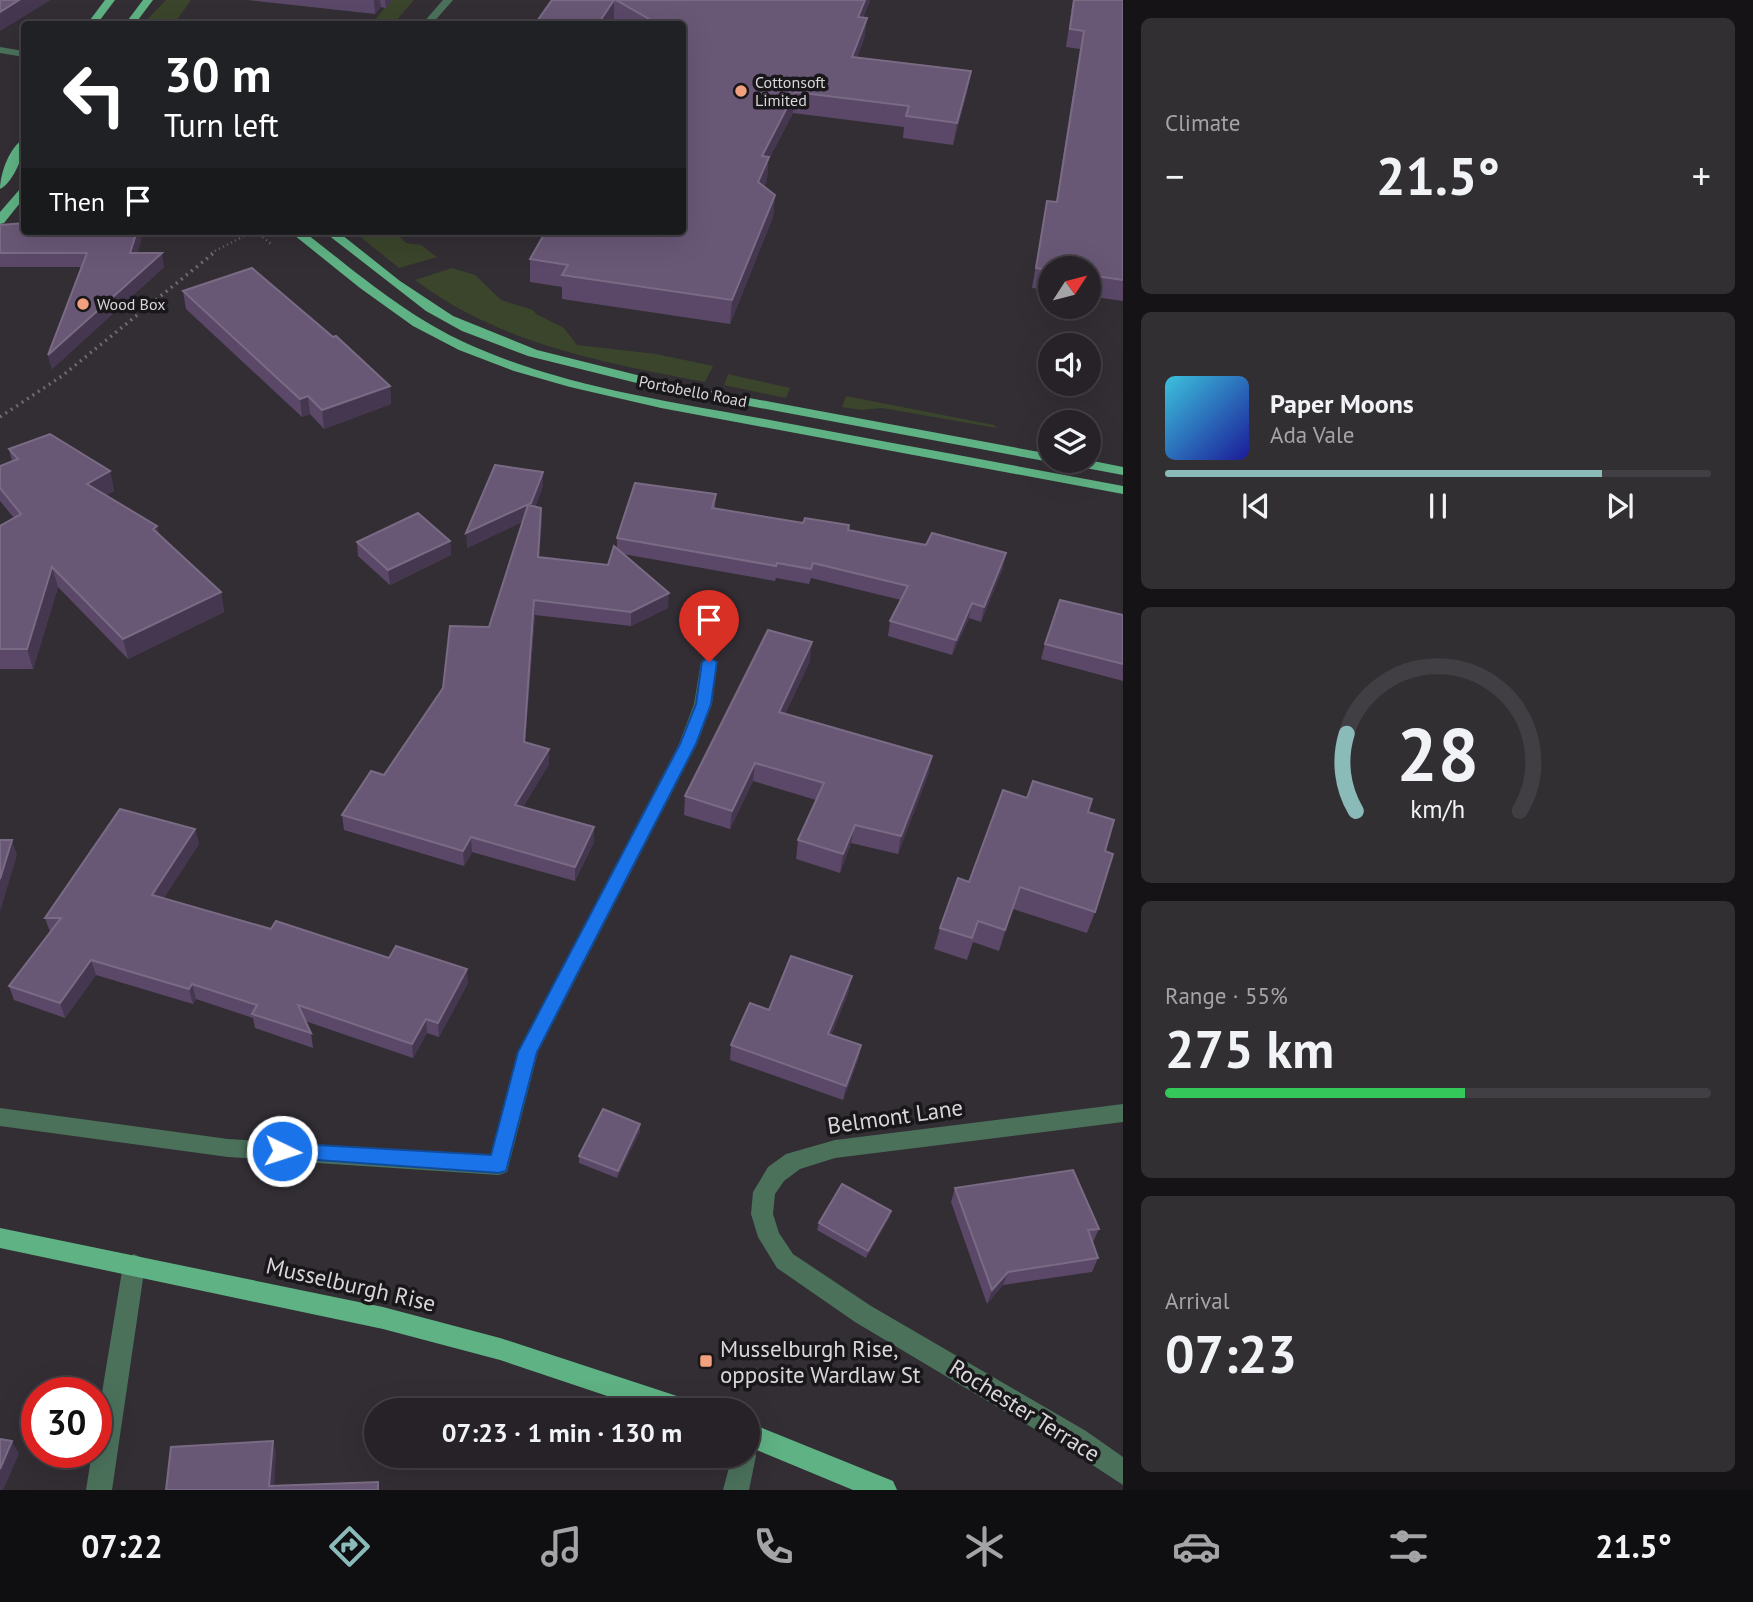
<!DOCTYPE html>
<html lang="en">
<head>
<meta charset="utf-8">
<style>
  body { margin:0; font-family:"PT Sans",sans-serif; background:#322f33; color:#f1f3f6; height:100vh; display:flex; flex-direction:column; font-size:26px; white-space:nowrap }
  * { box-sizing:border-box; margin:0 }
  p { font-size:23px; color:#a4a4a7 }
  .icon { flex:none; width:38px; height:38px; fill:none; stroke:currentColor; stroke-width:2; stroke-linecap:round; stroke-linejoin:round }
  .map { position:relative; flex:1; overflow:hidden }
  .sheet { display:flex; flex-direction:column; gap:18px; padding:18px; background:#151315; width:630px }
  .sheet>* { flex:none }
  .hud { position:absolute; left:21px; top:21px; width:665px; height:214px; border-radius:7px; box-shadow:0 7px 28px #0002,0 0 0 2px #423f44; background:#202124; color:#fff; overflow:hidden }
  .needle { width:46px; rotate:54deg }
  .tools { position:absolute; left:1038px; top:256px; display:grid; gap:14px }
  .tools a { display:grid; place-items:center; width:63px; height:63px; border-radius:50%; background:#262227; box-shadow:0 7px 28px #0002,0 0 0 2px #423f44; font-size:35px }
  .speed { position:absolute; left:21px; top:1377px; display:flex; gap:14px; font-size:35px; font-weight:700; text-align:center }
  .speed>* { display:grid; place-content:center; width:91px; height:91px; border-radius:50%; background:#262227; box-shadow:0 7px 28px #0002,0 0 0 2px #423f44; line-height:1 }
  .speed .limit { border:10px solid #d22; background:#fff; color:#111 }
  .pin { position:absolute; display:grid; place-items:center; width:60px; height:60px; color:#fff; margin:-72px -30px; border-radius:50% 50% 50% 0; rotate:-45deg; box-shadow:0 0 7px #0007 }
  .pin .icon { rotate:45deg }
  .me { position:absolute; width:77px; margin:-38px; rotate:94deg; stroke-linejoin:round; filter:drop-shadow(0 0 5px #0008) }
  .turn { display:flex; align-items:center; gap:24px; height:147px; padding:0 28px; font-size:32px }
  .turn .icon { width:91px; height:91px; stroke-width:2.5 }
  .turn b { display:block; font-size:49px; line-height:60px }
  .then { display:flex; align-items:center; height:66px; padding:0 28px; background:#0003; gap:14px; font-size:26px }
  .big { font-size:52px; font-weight:700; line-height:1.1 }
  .sheet .card { flex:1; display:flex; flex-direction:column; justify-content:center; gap:10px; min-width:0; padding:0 24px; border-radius:10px; background:#322f33 }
  .sheet .dial { align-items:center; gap:0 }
  .dial svg { height:182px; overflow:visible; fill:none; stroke:#423f44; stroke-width:7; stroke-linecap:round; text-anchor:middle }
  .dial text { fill:#f1f3f6; stroke:none }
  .song { display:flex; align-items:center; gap:21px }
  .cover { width:84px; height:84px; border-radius:10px; background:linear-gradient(135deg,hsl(190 70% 55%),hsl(240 70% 35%)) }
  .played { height:7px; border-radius:4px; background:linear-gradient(90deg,#8bbbb9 80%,#423f44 80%) }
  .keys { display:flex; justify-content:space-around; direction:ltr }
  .heat { display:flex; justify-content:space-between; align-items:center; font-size:38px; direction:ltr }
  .charge { height:10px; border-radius:5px; background:linear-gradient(90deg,#34c759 55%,#423f44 0) }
  .trip { position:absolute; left:364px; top:1398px; width:396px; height:70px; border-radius:35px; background:#262227; box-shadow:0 7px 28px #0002,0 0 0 2px #423f44; font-weight:700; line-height:70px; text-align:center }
  .dock { display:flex; height:112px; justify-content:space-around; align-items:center; background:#0f0e10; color:#a4a4a7 }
  .dock .icon { width:49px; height:49px }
  .dock .active { color:#8bbbb9 }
  .dock b { font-size:32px; color:#f1f3f6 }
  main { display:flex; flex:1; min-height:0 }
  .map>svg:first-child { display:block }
  .green { fill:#3b452b }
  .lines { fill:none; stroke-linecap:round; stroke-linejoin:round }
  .path-far1 { stroke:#6e6a6f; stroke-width:2.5; stroke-dasharray:1 3.5; stroke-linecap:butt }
  .path { stroke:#6e6a6f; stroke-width:3.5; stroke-dasharray:2 4.5; stroke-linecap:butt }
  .minor { fill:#4b715b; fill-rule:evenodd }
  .major { fill:#5fb284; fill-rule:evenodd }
  .wall { fill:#5b4869 }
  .shaded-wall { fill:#45374f }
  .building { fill:#695776; stroke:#7a6b85; stroke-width:2 }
  .route { fill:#1a73e8; stroke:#114b97; stroke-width:2 }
  .poi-dot { fill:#f1a17d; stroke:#19171a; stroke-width:2.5 }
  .labels { text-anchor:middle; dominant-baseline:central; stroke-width:7; stroke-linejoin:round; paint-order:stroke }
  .far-poi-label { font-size:16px; fill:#d9d6da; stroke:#19171a; text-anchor:start }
  .far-street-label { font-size:16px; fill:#d9d6da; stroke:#19171a }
  .near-street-label { font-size:23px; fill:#d9d6da; stroke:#19171a }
  .near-poi-label { font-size:23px; fill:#d9d6da; stroke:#19171a; text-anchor:start }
</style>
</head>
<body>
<main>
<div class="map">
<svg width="1123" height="1490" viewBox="0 0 1123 1490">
  <rect width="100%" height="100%" fill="#322e34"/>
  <g class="green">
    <path d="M166,0H191L174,24H143Z"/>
    <path d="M392,0H414L394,23L373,22Z"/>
    <path d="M353,231H394L406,243L421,245L437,257L399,268Z"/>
    <path d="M452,268L475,275L501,300L533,310L536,314L564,328L577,345L656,354L713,366L705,382C602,362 500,344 415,280Z"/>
    <path d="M728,374L790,388L786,398L724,385Z"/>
    <path d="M846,396L994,425L997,428L882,408L861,410L842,407Z"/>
  </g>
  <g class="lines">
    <g class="path-far1">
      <path d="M256,231L271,244"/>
      <path d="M211,253L254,231"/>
    </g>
    <path class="path" d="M0,417L62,376L215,252"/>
    <g class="minor">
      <path d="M443,0H453L432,24H422Z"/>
      <path d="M331,20L351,24H327Z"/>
      <path d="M0,47L24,51V57L0,53Z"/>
      <path d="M709,656L717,662L712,704L697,744L538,1052L507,1172L499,1175L228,1157L0,1126V1108L228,1139L491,1155L518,1052L679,744L694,704L701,662Z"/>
      <path d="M1123,1104V1122L835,1158L800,1169L784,1181L775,1194L773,1214L779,1233L793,1254L871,1306L1086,1431L1123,1457V1485L1068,1449L855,1322L777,1268L758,1237L751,1214L753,1192L768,1167L786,1154L835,1140Z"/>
      <path d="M134,1254L142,1258L145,1265L112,1490H86L92,1452H96V1429L123,1265L126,1258Z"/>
      <path d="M747,1445L753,1447L756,1456L749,1490H723L732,1456H747Z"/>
    </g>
    <g class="major">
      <path d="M105,0H115L97,24H87Z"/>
      <path d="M143,0H153L135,24H125Z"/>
      <path d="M24,139C25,153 14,182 0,189C0,173 10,146 24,139Z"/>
      <path d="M24,187V198L4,223L0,224V212L20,189Z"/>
      <path d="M289,231H303C356,272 406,316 468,344C559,385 661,400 759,418C880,441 1002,463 1123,486V494L661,408L570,387L514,371L459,350L413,326L360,288Z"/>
      <path d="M323,231H337L400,281L453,316L537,350L669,383L1050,454V460H1056L1050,462L669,391L528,356L462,331L426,311Z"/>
      <path d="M1057,460H1088L1123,467V475L1064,464Z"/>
      <path d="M0,1228L383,1307L500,1338L683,1398L692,1402L695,1410H649L500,1360L383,1329L0,1248Z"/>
      <path d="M747,1422L893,1481L897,1490H853L747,1446Z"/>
    </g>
  </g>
  <g class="wall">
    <path d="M248,0H392L386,8L381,7L375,14Z"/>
    <path d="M552,0H870L863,18H867L864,39L857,57L971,71L967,92L953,145L903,138L904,127L793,113L768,161L767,180L764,187L775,195L773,217L730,324L562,299V287L530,282V259L682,231V24H622L614,20L611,24H535Z"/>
    <path d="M1073,0H1123V301L1088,296V268H1050V290L1032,288L1047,201L1056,202L1080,49L1066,47Z"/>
    <path d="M0,225L24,231H142L140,245L137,253L164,267L52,369L48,355L82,267H0Z"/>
    <path d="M183,291L390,386L391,404L324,429L310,414L302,417L186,309Z"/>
    <path d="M9,449L110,471L114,491L106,495L157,526L159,535L221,592L224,612L128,659L58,587L33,669H0V526L14,518L0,501V466L12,461Z"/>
    <path d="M543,472V486L535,507L541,508L539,557L608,565L617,548V538L716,494L715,508L848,530L1003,568L981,622L969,618L952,655L888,636L890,621L901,600L811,578L809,584L776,578L775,581L623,554L668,608L631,626L535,615L525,742L549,764L523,807L594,842L575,881L472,852L464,866L344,830L342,815L384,775L489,627L522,522L467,548Z"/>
    <path d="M450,541L451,555L390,585L358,556L357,542Z"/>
    <path d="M1123,615V681L1041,659L1045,644Z"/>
    <path d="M810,661L785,714L932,756L928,775L898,854L851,843L840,873L796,859L798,840L816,800L753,781L730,829L684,815L685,796Z"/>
    <path d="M1027,798L1088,812L1105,851L1095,912L1087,933L1013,909L999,951L973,942L967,960L934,949L940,928L969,882Z"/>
    <path d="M195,829L199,844L163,899L271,929L468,983L439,1037L427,1033L413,1058L305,1021L311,1033L313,1048L255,1028L253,1018L196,999L193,1004L96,975L65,1018L14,1000L9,986L50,932L45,918Z"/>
    <path d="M849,991L831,1035L861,1045L858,1060L843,1100L730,1060L731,1045L769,1010Z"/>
    <path d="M640,1124V1131L617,1178L579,1163V1156Z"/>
    <path d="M955,1188L1099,1229L1093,1242L1098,1258L1092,1272L1003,1285L987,1304L951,1202Z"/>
    <path d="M891,1211L889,1218L866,1258L817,1230L819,1223Z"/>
  </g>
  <g class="shaded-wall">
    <path d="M19,0H51L0,31V12Z"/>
    <path d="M374,0H380L381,7L375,14Z"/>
    <path d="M385,0H392L386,8Z"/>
    <path d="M614,0V20L611,24H598Z"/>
    <path d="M865,0H870L855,38L858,17Z"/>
    <path d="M867,18L864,39L849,78L852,57Z"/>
    <path d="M971,71L967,92L953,145L957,123Z"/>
    <path d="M795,92L793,113L768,161L767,180L756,205L762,156Z"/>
    <path d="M775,195L773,217L730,324L732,300Z"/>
    <path d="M137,231H142L140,245L133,267L130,253Z"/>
    <path d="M162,253L164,267L52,369L48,355Z"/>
    <path d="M390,386L391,404L324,429L322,410Z"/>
    <path d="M308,396L310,414L302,417L300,399Z"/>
    <path d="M110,471L114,491L92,504L87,484Z"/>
    <path d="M543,472V486L531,518L467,548L466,533Z"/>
    <path d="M541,508L542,522L538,571V557Z"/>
    <path d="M157,526L161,546L153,529Z"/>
    <path d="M450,541L451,555L390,585L388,570Z"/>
    <path d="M1006,553L1003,568L981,622L984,607Z"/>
    <path d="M52,567L58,587L33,669L27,649Z"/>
    <path d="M221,592L224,612L128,659L123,639Z"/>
    <path d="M669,593L668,608L631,626V612Z"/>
    <path d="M534,600L535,615L524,756V742Z"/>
    <path d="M972,603L969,618L952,655L956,640Z"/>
    <path d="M812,642L810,661L777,731L779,712Z"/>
    <path d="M549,749V764L515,820V805Z"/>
    <path d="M932,756L928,775L898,854L901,836Z"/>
    <path d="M755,763L753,781L730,829L732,811Z"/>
    <path d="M855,825L851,843L840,873L843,854Z"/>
    <path d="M594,827V842L575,881V867Z"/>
    <path d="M195,829L199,844L156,910L152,895Z"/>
    <path d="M471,837L472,852L464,866L463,851Z"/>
    <path d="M12,840L17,855L0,912V879Z"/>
    <path d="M1020,887L1013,909L999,951L1005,930Z"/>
    <path d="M91,960L96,975L65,1018L60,1003Z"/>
    <path d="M467,969L468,983L439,1037L438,1023Z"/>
    <path d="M852,976L849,991L826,1049L828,1034Z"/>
    <path d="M192,984L196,999L193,1004L189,989Z"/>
    <path d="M426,1019L427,1033L413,1058L412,1044Z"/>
    <path d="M861,1045L858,1060L843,1100L846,1086Z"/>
    <path d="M640,1124V1131L617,1178L618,1171Z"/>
    <path d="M891,1211L889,1218L866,1258L868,1251Z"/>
    <path d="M1008,1272L1003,1285L987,1304L992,1290Z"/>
    <path d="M12,1441L19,1454L3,1490H0V1469Z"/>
    <path d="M273,1441L276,1453L274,1490L269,1486Z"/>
  </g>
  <g class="building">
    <path d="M0,0H19L0,12Z"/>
    <path d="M552,0H614L598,24H535Z"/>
    <path d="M616,0H865L858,17L867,18L852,57L971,71L957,123L906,116L909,106L795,92L762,156L769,157L758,182L775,195L732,300L562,275L568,265L530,259L546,231H682V24H658Z"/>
    <path d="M1074,0H1123V280L1088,275V268H1050V270L1036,268L1047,201L1057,202L1084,31L1070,29Z"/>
    <path d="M24,223V231H137L130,253H162L48,355L87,253H0V225Z"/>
    <path d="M252,268L333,337L336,336L390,386L322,410L308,396L300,399L183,291Z"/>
    <path d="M50,434L110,471L87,484L157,526L153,529L221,592L123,639L52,567L27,649H0V526L21,514L0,488V466L18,459L9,449Z"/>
    <path d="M495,465L543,472L531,503L466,533Z"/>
    <path d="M635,483L716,494L712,508L803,523L805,518L849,525L848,530L926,545L932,533L1006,553L984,607L972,603L956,640L890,621L908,586L813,563L811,569L777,563L776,566L617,538Z"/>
    <path d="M528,505L541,508L538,557L608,565L614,546L669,593L631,612L534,600L524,742L549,749L515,805L594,827L575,867L471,837L463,851L342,815L371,771L384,775L443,688L450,626L489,627Z"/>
    <path d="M418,513L450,541L388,570L357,542Z"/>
    <path d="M1060,600L1123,615V664L1045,644Z"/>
    <path d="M768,630L812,642L779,712L932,756L901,836L855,825L843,854L798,840L824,783L755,763L732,811L685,796Z"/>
    <path d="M1033,781L1092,799L1088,812L1114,820L1105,851L1113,854L1095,912L1020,887L1005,930L978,921L972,938L940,928L958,878L969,882L1003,790L1027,798Z"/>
    <path d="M120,809L195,829L152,895L271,929L276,921L389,958L396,946L467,969L438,1023L426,1019L412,1044L298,1005L311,1033L252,1014L257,1005L192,984L189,989L91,960L60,1003L9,986L61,918H45Z"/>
    <path d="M0,840H12L0,879Z"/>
    <path d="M791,956L852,976L828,1034L861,1045L846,1086L731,1045L750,1003L769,1010Z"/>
    <path d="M603,1109L640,1124L618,1171L579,1156Z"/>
    <path d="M1073,1170L1099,1229L1088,1230L1098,1258L1008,1272L992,1290L955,1188Z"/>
    <path d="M842,1184L891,1211L868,1251L819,1223Z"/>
    <path d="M0,1439L12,1441L0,1469Z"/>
    <path d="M273,1441L269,1486L378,1482V1490H166L171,1447Z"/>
  </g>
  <path class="route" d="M709,657L717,662L711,704L696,744L537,1052L506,1171L499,1173L275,1157L272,1151L275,1145L282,1143L491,1155L518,1052L680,744L696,704L702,662Z"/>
  <g class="poi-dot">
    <circle cx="741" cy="91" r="7"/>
    <circle cx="83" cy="304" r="7"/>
    <rect x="699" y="1354" width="14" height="14" rx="3.5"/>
  </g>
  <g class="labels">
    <g class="far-poi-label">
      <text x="755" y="82">Cottonsoft<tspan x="755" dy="18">Limited</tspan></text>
      <text x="97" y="304">Wood Box</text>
    </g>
    <g class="far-street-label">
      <text transform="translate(693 391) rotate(11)">Portobello Road</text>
    </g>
    <g class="near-street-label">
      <text transform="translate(895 1116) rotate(-8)">Belmont Lane</text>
      <text transform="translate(351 1284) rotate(13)">Musselburgh Rise</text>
      <text transform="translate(1025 1410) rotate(32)">Rochester Terrace</text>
    </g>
    <g class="near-poi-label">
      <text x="720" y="1348">Musselburgh Rise,<tspan x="720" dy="26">opposite Wardlaw St</tspan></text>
    </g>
  </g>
</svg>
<div class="tools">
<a><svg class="needle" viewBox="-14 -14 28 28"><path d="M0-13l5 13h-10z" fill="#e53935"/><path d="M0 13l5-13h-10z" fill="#a4a4a7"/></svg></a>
<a><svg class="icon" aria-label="sound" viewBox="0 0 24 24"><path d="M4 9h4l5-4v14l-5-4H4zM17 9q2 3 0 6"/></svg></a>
<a><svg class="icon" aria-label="layers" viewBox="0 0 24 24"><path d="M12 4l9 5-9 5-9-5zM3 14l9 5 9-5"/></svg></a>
</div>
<div class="speed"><div class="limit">30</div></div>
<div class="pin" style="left:709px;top:662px;background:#d93025"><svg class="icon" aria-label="arrive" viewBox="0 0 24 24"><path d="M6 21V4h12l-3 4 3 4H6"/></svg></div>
<svg class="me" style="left:282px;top:1151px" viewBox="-20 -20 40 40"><circle r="17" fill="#1a73e8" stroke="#fff" stroke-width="3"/><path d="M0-11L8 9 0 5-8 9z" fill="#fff"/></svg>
<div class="trip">07:23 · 1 min · 130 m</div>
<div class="hud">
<div class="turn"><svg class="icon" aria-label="left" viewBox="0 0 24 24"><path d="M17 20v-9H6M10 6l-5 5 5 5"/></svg><div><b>30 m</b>Turn left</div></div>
<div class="then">Then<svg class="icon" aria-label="arrive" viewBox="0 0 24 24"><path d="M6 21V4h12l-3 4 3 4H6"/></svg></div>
</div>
</div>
<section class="sheet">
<div class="card"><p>Climate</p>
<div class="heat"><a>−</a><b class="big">21.5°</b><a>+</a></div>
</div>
<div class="card">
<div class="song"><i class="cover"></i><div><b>Paper Moons</b><p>Ada Vale</p></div></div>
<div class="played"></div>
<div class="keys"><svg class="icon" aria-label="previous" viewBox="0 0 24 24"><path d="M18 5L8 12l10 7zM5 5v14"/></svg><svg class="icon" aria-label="pause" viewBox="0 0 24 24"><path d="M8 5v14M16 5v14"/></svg><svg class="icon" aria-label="next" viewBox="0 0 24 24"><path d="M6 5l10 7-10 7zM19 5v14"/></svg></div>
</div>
<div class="card dial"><svg viewBox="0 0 100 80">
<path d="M14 69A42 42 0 1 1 86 69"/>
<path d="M14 69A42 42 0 0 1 10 35" stroke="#8bbbb9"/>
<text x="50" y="56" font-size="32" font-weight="700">28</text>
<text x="50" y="72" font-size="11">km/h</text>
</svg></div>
<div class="card"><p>Range · 55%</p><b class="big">275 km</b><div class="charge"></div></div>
<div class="card"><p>Arrival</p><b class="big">07:23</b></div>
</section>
</main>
<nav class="dock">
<b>07:22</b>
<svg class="icon active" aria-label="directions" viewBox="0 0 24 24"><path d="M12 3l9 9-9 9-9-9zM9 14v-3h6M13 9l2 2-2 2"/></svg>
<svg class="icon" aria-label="music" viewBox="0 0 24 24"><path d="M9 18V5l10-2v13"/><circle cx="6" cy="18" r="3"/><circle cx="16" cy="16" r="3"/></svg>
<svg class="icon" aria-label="phone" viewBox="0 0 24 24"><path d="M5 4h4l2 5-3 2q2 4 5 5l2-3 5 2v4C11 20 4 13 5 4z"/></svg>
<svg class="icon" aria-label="climate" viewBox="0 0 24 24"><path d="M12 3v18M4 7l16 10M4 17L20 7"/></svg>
<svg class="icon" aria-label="car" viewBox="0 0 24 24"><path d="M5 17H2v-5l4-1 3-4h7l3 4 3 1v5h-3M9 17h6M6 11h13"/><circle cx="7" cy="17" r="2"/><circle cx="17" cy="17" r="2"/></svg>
<svg class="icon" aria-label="filters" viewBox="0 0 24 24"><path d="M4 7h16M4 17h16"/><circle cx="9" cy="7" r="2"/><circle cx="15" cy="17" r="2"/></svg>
<b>21.5°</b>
</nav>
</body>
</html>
